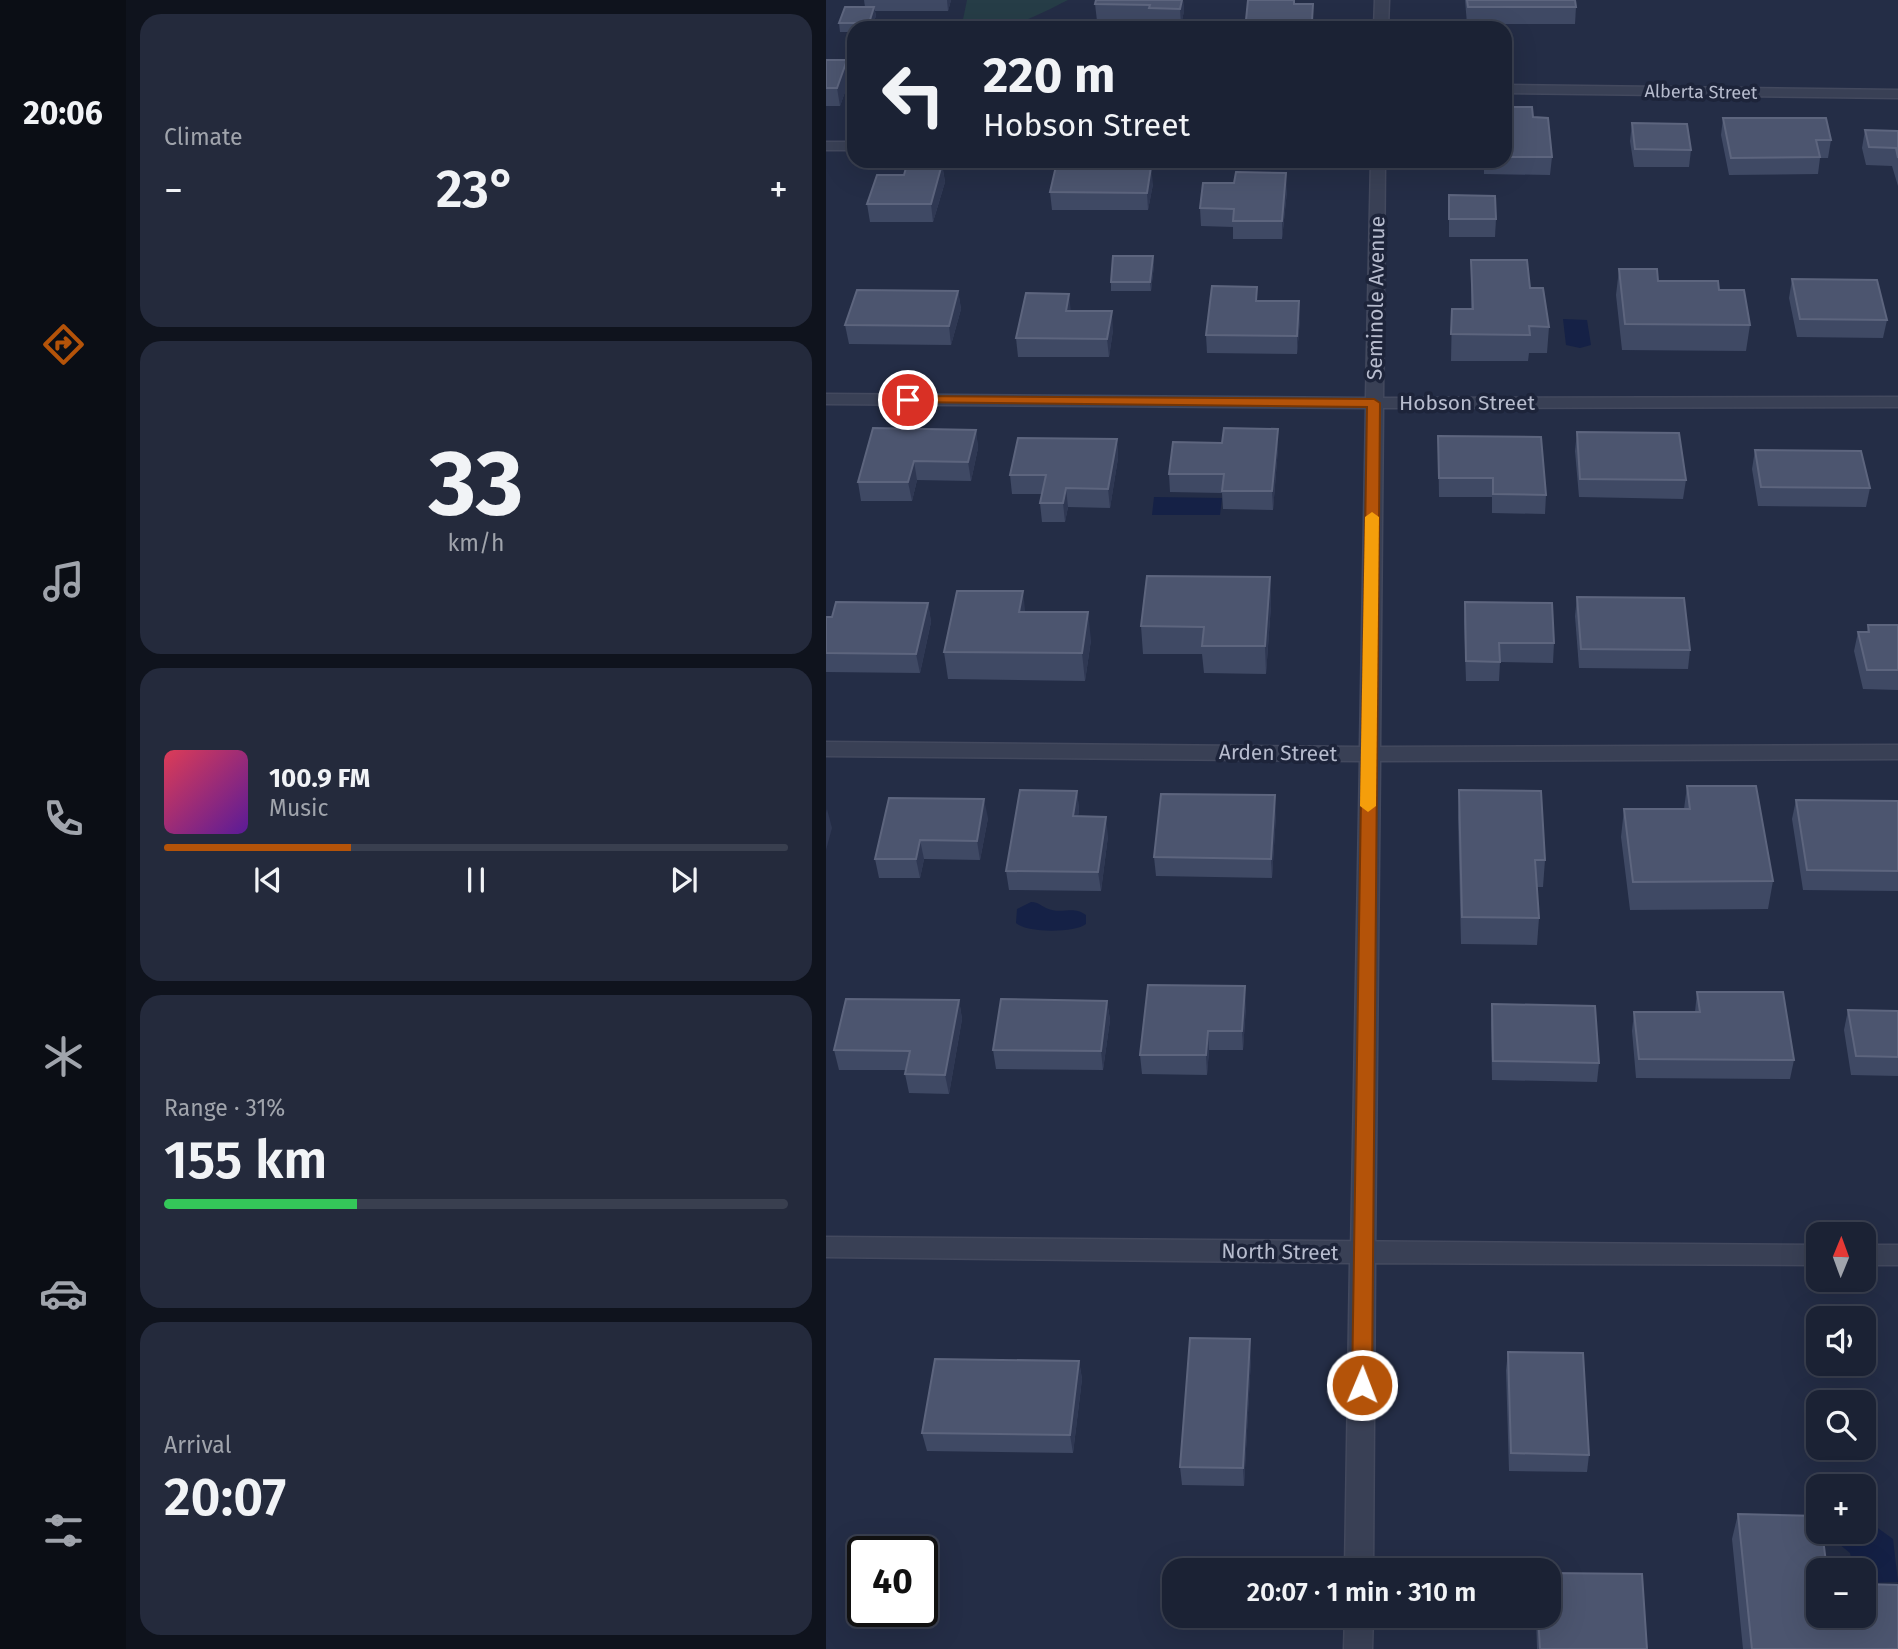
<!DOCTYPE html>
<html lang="en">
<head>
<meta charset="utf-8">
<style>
  body { margin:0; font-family:"Fira Sans",sans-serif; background:#242a3c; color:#f1f3f6; height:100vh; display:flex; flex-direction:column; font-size:26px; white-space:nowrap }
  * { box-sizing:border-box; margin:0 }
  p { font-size:23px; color:#a0a4ac }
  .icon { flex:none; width:38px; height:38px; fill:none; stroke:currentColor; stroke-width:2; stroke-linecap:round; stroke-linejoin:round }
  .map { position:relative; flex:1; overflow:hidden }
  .drawer { display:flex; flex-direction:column; gap:14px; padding:14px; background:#0f131d; width:700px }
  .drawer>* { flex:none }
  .hud { position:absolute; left:21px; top:21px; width:665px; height:147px; border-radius:21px; box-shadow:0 7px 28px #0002,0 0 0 2px #393f4f; background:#1b2234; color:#f1f3f6; overflow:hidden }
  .needle { width:46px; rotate:1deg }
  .tools { position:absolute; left:980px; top:1222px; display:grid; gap:14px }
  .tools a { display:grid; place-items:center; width:70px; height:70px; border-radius:14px; background:#1b2234; box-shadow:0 7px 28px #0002,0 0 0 2px #393f4f; font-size:35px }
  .speed { position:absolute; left:21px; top:1536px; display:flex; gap:14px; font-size:35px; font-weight:700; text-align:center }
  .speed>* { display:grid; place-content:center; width:91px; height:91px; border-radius:50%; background:#1b2234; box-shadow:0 7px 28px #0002,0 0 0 2px #393f4f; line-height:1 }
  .speed .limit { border:4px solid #111; border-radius:10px; background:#fff; color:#111 }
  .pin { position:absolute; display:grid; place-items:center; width:60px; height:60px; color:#fff; margin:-30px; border:4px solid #fff; border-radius:50%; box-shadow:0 2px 7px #0007 }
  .me { position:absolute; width:77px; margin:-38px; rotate:1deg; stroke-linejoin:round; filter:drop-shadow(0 0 5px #0008) }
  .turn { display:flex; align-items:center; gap:24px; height:147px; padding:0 21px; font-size:32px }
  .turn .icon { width:91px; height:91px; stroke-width:2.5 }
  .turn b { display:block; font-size:49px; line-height:60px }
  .big { font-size:52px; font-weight:600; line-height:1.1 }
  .drawer .tile { flex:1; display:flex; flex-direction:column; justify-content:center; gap:10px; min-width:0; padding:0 24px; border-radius:21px; background:#242a3c }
  .drawer .dial { align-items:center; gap:0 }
  .dial b { font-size:91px; line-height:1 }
  .song { display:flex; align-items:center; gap:21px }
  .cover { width:84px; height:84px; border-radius:10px; background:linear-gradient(135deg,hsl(350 70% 55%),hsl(270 70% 35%)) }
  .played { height:7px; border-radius:4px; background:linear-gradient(90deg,#b45309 30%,#393f4f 30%) }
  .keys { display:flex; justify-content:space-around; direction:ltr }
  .heat { display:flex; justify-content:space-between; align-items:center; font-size:38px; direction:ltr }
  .charge { height:10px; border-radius:5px; background:linear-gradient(90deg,#34c759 31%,#393f4f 0) }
  .trip { position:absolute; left:336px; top:1558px; width:399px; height:70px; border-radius:21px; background:#1b2234; box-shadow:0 7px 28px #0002,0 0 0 2px #393f4f; font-weight:600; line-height:70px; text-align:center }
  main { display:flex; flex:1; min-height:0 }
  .tab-bar { display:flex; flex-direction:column; width:126px; justify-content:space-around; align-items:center; background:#0b0e15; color:#a0a4ac }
  .tab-bar .icon { width:49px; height:49px }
  .tab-bar .active { color:#b45309 }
  .tab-bar b { font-size:32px; color:#f1f3f6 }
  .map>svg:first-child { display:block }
  .green { fill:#263d47 }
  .water { fill:#152146 }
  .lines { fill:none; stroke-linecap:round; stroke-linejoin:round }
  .minor-casing { stroke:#43495e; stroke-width:3 }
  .tertiary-casing { stroke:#43495e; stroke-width:3 }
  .minor { fill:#394055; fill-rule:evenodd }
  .tertiary { fill:#394055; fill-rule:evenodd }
  .wall { fill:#3f4964 }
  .shaded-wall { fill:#2f3853 }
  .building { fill:#4c556f; stroke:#5d657e; stroke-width:2 }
  .route { fill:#b45309; stroke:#753606; stroke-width:2 }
  .slow { fill:#f59e0b }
  .labels { text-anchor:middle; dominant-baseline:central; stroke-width:7; stroke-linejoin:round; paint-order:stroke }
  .far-street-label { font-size:18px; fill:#b7bcce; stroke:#1d243a }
  .street-label { font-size:21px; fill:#b7bcce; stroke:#1d243a }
</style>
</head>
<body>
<main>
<nav class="tab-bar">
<b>20:06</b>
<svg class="icon active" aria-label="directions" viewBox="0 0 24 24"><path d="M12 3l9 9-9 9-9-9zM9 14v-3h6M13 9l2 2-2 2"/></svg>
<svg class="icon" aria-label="music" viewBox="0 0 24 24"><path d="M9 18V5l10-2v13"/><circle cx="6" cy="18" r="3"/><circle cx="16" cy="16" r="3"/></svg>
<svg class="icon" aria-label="phone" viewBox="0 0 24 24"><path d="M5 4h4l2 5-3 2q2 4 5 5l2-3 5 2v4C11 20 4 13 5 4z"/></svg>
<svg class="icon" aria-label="climate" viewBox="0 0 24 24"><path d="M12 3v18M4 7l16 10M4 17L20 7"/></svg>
<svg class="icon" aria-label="car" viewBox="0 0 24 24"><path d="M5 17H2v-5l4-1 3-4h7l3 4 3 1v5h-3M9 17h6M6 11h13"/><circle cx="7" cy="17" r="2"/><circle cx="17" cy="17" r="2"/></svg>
<svg class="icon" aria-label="filters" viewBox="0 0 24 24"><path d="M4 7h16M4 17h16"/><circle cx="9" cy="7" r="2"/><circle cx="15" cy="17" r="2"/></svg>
</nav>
<section class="drawer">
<div class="tile"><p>Climate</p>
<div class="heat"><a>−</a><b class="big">23°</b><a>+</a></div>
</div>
<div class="tile dial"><b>33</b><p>km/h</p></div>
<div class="tile">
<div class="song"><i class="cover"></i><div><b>100.9 FM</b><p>Music</p></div></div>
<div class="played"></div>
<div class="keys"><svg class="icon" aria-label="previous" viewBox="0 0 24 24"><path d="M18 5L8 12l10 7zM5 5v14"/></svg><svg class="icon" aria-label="pause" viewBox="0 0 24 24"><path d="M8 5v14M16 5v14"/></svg><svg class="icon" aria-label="next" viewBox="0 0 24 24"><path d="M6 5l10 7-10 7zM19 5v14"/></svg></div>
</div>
<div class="tile"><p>Range · 31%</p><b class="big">155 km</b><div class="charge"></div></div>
<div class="tile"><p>Arrival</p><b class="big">20:07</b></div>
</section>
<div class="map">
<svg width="1072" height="1649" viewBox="0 0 1072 1649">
  <rect width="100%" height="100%" fill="#242d46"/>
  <path class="green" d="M141,0H242C210,16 172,38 136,24Z"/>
  <g class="water">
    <path d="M737,319L761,320L765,345L754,348L740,345Z"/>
    <path d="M328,497L396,498L394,515H326Z"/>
    <path d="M205,902C214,902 218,909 226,910C239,913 248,906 260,915V924C249,933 200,933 190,923L191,909Z"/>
    <path d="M1038,1518L1067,1539L1072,1582L1038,1583V1570H1028L1024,1553L997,1531H1038Z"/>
  </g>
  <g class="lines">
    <g class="minor-casing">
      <g id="minor">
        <path d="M549,0H563L562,28H548Z"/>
        <path d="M679,85L1072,90V98L679,93Z"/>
        <rect x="0" y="142" width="28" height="8"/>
        <path d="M545,161H559L557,398L1072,397V407L557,408L554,747L1072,745V759L554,761L549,1253L546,1260L537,1263L528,1260L525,1253L534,761L0,756V742L534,747L540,408L0,404V394L540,398Z"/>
      </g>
    </g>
    <g class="tertiary-casing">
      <g id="tertiary">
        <path d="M0,1237L992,1245V1265L549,1263L547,1570H519L524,1263L0,1257Z"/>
        <rect x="1038" y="1245" width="34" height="20"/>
        <path d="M519,1615H547L546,1649H518Z"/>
      </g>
    </g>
    <use href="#minor" class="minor"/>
    <use href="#tertiary" class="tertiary"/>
  </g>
  <g class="wall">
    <path d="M38,0H125L122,11H49L50,16L45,28H28V32H14L13,23L39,7Z"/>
    <path d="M270,0H357L358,11L355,25H324V22L271,21L269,4Z"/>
    <path d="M422,0H469V4H487V28H420Z"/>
    <path d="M639,0H749L750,7L749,24H641Z"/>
    <path d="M0,60H21L24,78L14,106H0Z"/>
    <path d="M679,107L726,157L724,175L658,174V161H679Z"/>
    <path d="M897,118L1005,140L1002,158H994L992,174L903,175L895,135Z"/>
    <path d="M806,123L865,150L863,167H808L804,141Z"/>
    <path d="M1039,130L1072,131V186L1066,166L1040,165L1036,148Z"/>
    <path d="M116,164L119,182L107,222H44L41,204L78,175Z"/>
    <path d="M327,184L322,210H226L224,192Z"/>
    <path d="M461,191L456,239H407V227L375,226L374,208Z"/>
    <path d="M623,195L670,219L669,237H623Z"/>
    <path d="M327,256L328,265L325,291H285V282Z"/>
    <path d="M645,260L704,288L723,327L721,353H703L702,361H625L626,309H645Z"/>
    <path d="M793,269L832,281L893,290L924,325L920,351L796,350L790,295Z"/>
    <path d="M966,279L1061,320L1057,338L971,337L963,298Z"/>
    <path d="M132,291L135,309L125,345L23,344L19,325Z"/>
    <path d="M432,301L474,319L471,354L381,353L380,335Z"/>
    <path d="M245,311L287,330L283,357H192L190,338Z"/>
    <path d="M452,429V448L447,510L397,509L396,493L344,492L343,474L396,443Z"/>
    <path d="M150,430L152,448L145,481L91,480L86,501H35L32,482Z"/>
    <path d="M751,432L860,480L857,499L753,497L749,451Z"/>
    <path d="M612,436L720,495L719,514L666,513V497H613Z"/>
    <path d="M291,439L292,458L284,508L242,507L239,522H216L214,503L216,494H186L184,475Z"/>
    <path d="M929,450L1044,488L1040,507L932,506L926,469Z"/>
    <path d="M444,577L445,605L440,674L378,673L376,654H317L315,626Z"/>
    <path d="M751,597L864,650L862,669L753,668L749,616Z"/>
    <path d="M639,602L728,643L727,663L674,662L673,681H640L638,621Z"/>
    <path d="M102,603L105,622L94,673L0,672V617Z"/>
    <path d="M200,612L265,640L259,681L122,679L118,652Z"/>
    <path d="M1042,625H1072V690L1037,689L1028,651L1032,632H1041Z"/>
    <path d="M861,786L947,881L942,909L804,910L795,837L798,809H858Z"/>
    <path d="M633,790L719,860L717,887H711L713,918L711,945L635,944L632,818Z"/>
    <path d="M251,791L253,810L252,816L282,836L275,891L183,890L180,871Z"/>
    <path d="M63,798L162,818L154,860L98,859L94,878H53L49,859Z"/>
    <path d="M970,800L1072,801V891L977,890L966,819Z"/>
    <path d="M450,814L446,878L330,876L328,857Z"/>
    <path d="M871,992L968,1060L964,1079L810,1078L806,1031L808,1012H869Z"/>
    <path d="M133,1000L136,1019L123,1094L83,1093L79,1074L80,1070H13L8,1050Z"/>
    <path d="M281,1001L284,1020L277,1070L170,1069L167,1050Z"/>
    <path d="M666,1004L773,1063L771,1082L666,1080L665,1024Z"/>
    <path d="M420,1006L417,1050H383L381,1075L316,1074L314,1055Z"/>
    <path d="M1022,1010L1072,1011V1076L1025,1075L1018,1030Z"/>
    <path d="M682,1352L763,1455L761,1472L683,1471L680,1370Z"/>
    <path d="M425,1358L418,1486L356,1485L354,1467Z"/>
    <path d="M253,1361L256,1379L247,1453L101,1451L96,1433Z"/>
    <path d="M912,1514L992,1615L1072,1649H917L906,1539Z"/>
    <path d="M710,1615H723L821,1649H711Z"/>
  </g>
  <g class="shaded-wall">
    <path d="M121,0H125L122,11Z"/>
    <path d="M356,0H357L358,11L355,25L354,9Z"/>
    <path d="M48,7L50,16L45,28H44L43,23Z"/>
    <path d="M21,60L24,78L14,106L11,88Z"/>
    <path d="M116,164L119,182L107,222L105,204Z"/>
    <path d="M325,167L327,184L322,210L321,193Z"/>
    <path d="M460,173L461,191L456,239V221Z"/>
    <path d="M327,256L328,265L325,291L324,282Z"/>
    <path d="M132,291L135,309L125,345L123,326Z"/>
    <path d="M243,294L245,312L240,311Z"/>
    <path d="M473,301L474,319L471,354V336Z"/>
    <path d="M286,311L287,330L283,357L281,339Z"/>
    <path d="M452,429V448L447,510L446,491Z"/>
    <path d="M150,430L152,448L145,481L142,462Z"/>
    <path d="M291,439L292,458L284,508L282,489Z"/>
    <path d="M88,461L91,480L86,501L82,482Z"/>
    <path d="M240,488L242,507L239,522L237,503Z"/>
    <path d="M444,577L445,605L440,674L439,646Z"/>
    <path d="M197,591L200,619L193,612Z"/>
    <path d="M102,603L105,622L94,673L90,654Z"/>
    <path d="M262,612L265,640L259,681L256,653Z"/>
    <path d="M251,791L253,810L249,836L247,816Z"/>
    <path d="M449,795L450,814L446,878L445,859Z"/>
    <path d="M158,799L162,818L154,860L151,841Z"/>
    <path d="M1,809L6,828L0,850V813Z"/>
    <path d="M280,817L282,836L275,891L272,872Z"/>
    <path d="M94,840L98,859L94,878L90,859Z"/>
    <path d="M419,986L420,1006L417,1050L416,1031Z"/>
    <path d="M133,1000L136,1019L123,1094L119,1075Z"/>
    <path d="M281,1001L284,1020L277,1070L275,1051Z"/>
    <path d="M382,1031L383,1050L381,1075L380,1055Z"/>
    <path d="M424,1339L425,1358L418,1486L417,1468Z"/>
    <path d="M253,1361L256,1379L247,1453L244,1435Z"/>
  </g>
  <g class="building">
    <path d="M270,0H356L354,9L323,8L324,5L269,4Z"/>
    <path d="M422,0H468V4H487L486,21L420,20Z"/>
    <path d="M641,0H749L750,7H642Z"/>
    <path d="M19,7H48L43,23H13Z"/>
    <path d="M0,60H21L11,88H0Z"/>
    <path d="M679,107H706L707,117L722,118L726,157H679Z"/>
    <path d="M897,118H1000L1005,140H990L994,157L905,158Z"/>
    <path d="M806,123L861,124L865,150L809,149Z"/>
    <path d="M1039,130L1072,131V158L1070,148L1043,147Z"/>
    <path d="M81,164H116L105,204H41L51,175H78Z"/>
    <path d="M230,166L325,167L321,193L224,192Z"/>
    <path d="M410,172L460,173L456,221H407L408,209L374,208L377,183H408Z"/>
    <path d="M623,195L669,196L670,219H623Z"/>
    <path d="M287,256H327L324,282H285Z"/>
    <path d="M645,260H701L704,288H717L723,327L703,326L704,335L625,334L626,309H647Z"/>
    <path d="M793,269H831L832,281H892L893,290H918L924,325L799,324Z"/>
    <path d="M966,279L1051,280L1061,320L974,319Z"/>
    <path d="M386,286L431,287L430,301H473L471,336L380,335Z"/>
    <path d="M31,290L132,291L123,326L19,325Z"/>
    <path d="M200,293L243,294L240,311H286L281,339L190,338Z"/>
    <path d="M47,428L150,430L142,462L88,461L82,482H32Z"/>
    <path d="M398,428L452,429L446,491H396L398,474H343L347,442L396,443Z"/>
    <path d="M751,432L853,433L860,480L754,479Z"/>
    <path d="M612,436L715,437L720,495L667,494V478H613Z"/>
    <path d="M192,438L291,439L282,489L240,488L237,503H214L220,475H184Z"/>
    <path d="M929,450L1035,451L1044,488L935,487Z"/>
    <path d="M321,576L444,577L439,646H376L378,627L315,626Z"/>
    <path d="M131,591H197L193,612H262L256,653L118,652Z"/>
    <path d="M751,597L858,598L864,650L755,649Z"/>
    <path d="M10,602L102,603L90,654L0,653V617H6Z"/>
    <path d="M639,602L726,603L728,643H673L674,662L640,661Z"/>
    <path d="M1042,625H1072V670H1041L1032,632H1043Z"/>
    <path d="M861,786H930L947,881L807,882L798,809H864Z"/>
    <path d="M194,790L251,791L247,816L280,817L272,872L180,871Z"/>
    <path d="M633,790L715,791L719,860H709L713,918L636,917Z"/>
    <path d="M335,794L449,795L445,859L328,857Z"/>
    <path d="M63,798L158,799L151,841L94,840L90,859H49Z"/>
    <path d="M970,800L1072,801V871L981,870Z"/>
    <path d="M322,985L419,986L416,1031H382L380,1055H314Z"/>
    <path d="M871,992H957L968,1060L813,1059L808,1012H874Z"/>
    <path d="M20,999L133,1000L119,1075L79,1074L84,1051L8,1050Z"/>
    <path d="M175,999L281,1001L275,1051L167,1050Z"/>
    <path d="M666,1004L769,1006L773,1063L667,1061Z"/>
    <path d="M1022,1010L1072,1011V1057L1030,1056Z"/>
    <path d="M364,1338L424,1339L417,1468L354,1467Z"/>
    <path d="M682,1352L757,1353L763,1455L685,1453Z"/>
    <path d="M109,1359L253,1361L244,1435L96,1433Z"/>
    <path d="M912,1514L992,1516V1531H996L1001,1570H992V1615H1038V1584L1072,1585V1649H926Z"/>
    <path d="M723,1573L816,1574L821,1649H714L712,1615H723Z"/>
  </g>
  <path class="route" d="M82,396L548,399L554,403L546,1385L543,1391L536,1394L529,1391L526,1385L541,407L78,402V397Z"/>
  <path class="slow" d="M546,512L553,517L550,806L542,812L534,806L539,517Z"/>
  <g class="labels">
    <g class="far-street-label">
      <text transform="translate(875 92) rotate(1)">Alberta Street</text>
    </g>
    <g class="street-label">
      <text transform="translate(550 298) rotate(-89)">Seminole Avenue</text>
      <text x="641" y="403">Hobson Street</text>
      <text transform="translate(452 753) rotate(1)">Arden Street</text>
      <text transform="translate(454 1252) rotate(1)">North Street</text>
    </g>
  </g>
</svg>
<div class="tools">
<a><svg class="needle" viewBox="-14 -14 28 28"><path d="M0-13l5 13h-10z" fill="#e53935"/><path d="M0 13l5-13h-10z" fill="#a0a4ac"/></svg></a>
<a><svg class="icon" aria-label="sound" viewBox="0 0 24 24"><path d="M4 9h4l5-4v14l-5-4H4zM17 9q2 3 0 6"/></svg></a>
<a><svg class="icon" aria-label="search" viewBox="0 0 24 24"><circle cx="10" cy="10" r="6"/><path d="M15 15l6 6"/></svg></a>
<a>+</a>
<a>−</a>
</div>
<div class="speed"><div class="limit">40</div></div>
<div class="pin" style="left:82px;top:400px;background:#d93025"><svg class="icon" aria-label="arrive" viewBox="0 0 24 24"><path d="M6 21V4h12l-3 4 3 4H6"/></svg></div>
<svg class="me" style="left:536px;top:1385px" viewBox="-20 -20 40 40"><circle r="17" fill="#b45309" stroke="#fff" stroke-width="3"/><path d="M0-11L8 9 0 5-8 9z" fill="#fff"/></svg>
<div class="trip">20:07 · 1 min · 310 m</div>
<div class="hud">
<div class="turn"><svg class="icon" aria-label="left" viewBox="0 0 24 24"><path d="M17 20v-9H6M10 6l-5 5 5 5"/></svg><div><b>220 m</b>Hobson Street</div></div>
</div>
</div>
</main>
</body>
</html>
